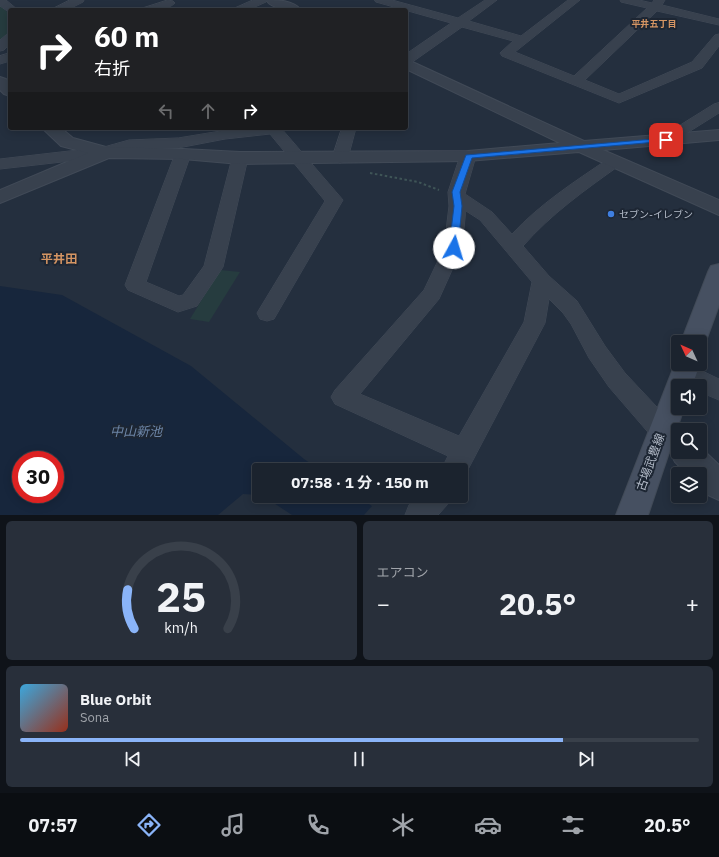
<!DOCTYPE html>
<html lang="ja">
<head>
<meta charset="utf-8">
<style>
  body { margin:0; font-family:"IBM Plex Sans","Noto Sans JP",sans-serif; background:#282f3a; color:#f1f3f6; height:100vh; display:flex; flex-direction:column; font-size:15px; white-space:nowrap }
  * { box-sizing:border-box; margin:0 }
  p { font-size:13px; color:#a0a4aa }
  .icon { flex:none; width:22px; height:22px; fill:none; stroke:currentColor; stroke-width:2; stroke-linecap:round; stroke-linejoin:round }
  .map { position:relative; height:515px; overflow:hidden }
  .details { display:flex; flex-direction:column; gap:6px; padding:6px; background:#0f1319; flex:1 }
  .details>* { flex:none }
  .banner { position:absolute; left:8px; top:8px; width:400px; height:122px; border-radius:4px; box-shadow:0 2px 10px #0003,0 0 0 1px #39404a; background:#202124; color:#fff; overflow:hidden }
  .needle { width:26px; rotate:314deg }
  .buttons { position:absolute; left:671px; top:335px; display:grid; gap:8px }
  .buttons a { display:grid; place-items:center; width:36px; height:36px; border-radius:4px; background:#1b232e; box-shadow:0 2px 10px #0003,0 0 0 1px #39404a; font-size:20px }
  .speed { position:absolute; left:12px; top:451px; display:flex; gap:8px; font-size:20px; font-weight:700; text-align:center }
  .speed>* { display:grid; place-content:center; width:52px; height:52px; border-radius:50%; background:#1b232e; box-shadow:0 2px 10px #0003,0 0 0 1px #39404a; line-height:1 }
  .speed .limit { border:6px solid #d22; background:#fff; color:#111 }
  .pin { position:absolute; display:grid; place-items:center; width:34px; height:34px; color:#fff; margin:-17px; border-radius:8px; box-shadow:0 2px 6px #0006 }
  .me { position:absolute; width:44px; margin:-22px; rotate:6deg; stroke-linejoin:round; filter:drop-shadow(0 0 3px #0008) }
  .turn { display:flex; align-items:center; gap:14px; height:84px; padding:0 20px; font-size:18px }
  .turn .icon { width:52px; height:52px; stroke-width:2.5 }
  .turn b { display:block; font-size:28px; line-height:34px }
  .lanes { display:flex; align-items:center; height:38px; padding:0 20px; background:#0003; justify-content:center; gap:20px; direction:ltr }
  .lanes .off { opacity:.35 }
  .big { font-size:30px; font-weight:700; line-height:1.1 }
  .details .card { flex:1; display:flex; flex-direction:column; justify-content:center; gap:6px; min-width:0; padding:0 14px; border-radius:6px; background:#282f3a }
  .details .dial { align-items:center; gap:0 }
  .dial svg { height:104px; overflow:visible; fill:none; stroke:#39404a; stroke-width:7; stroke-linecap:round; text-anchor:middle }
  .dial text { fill:#f1f3f6; stroke:none }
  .song { display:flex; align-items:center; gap:12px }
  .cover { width:48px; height:48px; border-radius:6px; background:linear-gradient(135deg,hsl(200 70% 55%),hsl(10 70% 35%)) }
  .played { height:4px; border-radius:2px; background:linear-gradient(90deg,#8ab4f8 80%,#39404a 80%) }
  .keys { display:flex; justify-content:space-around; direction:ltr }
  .heat { display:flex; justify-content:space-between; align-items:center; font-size:22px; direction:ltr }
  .details .tiles { flex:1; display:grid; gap:6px; grid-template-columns:1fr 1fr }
  .card:last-child { grid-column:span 2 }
  .trip { position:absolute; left:252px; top:463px; width:216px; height:40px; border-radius:4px; background:#1b232e; box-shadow:0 2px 10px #0003,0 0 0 1px #39404a; font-weight:700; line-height:40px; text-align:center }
  .menu { display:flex; height:64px; justify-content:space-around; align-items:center; background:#0b0e12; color:#a0a4aa }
  .menu .icon { width:28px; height:28px }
  .menu .selected { color:#8ab4f8 }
  .menu b { font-size:18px; color:#f1f3f6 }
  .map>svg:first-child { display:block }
  .green { fill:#263c3f }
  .water { fill:#17263c; fill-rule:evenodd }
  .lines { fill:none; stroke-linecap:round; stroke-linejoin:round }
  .minor-casing { stroke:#414a57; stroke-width:1 }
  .tertiary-casing { stroke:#414a57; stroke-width:2 }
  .secondary-casing { stroke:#414a57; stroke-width:2 }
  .path { stroke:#3f5557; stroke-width:2; stroke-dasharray:2.5 2.5; stroke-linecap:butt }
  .minor { fill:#38414e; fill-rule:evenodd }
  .tertiary { fill:#38414e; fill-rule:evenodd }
  .secondary { fill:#465061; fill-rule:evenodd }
  .route { fill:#1a73e8; stroke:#114b97 }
  .shop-dot { fill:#3f7fe0; stroke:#1d2633; stroke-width:1.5 }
  .labels { text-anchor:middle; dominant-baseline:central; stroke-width:4; stroke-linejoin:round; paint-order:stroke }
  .far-neighbourhood-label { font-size:9px; font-weight:bold; fill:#d59563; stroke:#1d2633 }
  .poi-label { font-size:10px; fill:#b4bcc9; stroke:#1d2633; text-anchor:start }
  .quarter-label { font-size:12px; font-weight:bold; fill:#d59563; stroke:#1d2633 }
  .near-street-label { font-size:12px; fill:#b4bcc9; stroke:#1d2633 }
  .near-water-label { font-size:13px; font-style:italic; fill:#6d86a8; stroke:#1d2633 }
</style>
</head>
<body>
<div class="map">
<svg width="719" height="515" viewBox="0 0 719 515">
  <rect width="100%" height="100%" fill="#242f3e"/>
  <g class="green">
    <path d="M0,6L10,14V34L0,43Z"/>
    <path d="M220,270L240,272L209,322L190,319Z"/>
  </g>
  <g class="water">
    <path d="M0,286L62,295L191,366L304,459L320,470H259V495L243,494L218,515H0ZM21,460H55V494H21Z"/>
    <path d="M263,496H357L372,506L364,515H292Z"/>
  </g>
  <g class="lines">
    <g class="minor-casing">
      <g id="minor">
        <path d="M0,0H6L18,10H10V13L0,6Z"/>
        <path d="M70,0H84L83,2L67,10H52L54,8Z"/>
        <path d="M168,0L173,1L175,3C167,11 152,10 141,10L143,8Z"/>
        <path d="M253,0H267L266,2L248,10H233L235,8Z"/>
        <path d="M375,0H392L458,18L485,0H497L469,21L521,36L568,0H580L515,52L574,76L647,8L621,2L620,0H639L652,3L654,0H665L662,5L719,19V25L657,11L585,80L619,94L692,62L715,35L719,34V46L702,68L619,103L502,56L500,53L513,41L462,27L411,63L406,64V54L451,23L376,2Z"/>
        <path d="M10,34V44L4,50L0,51V40L6,35Z"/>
        <path d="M10,53V61L0,64V56Z"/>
        <path d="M719,103V113L671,143L666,145L661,143L658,140L661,137L714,104Z"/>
        <path d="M239,128H281L343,200L274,319L267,321L260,319L257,313L325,201L270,134L225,139L178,148L130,150L106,157L0,169V159L104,147L129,140L178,138Z"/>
        <path d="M342,128H356L348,158L346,161L340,163L334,161L332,158Z"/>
        <path d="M183,149L189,151L191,154L146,282L179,296L183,295L204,266L232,158L234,155L240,153L246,155L248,158L223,267L197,306L178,312L128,290L125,285L175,154L177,151Z"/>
        <path d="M468,151L474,153L476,156L465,194L492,212L512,234C540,204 574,182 608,159L614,157L620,159L622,162L620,165C585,190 551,214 523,246L549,276L577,301L605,346L625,373L671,422L674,430L671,438L662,441L653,438L609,387L589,358L571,324L563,313L549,299L545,323L463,479H461V470H441L448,456L335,404L331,397L335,390L424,290L444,248L449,206L448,192L460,156L462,153ZM466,211L480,220L532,282L524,322L459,436L360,394L439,299L462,248Z"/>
        <path d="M683,364L692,366L719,379V400L700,392V386C688,386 678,384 673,373L676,366Z"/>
        <path d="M419,496H451L447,505L438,515H405L409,505Z"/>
      </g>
    </g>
    <g class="tertiary-casing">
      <g id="tertiary">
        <path d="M266,0C277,0 293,0 301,10C289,10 273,10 266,0Z"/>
        <path d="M406,59L584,141L719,130V140L603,150L719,200V215L579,152L468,161L240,164L183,159L109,158L0,203V190L88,153L61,146L42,128H61L73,138L106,147L183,149L240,152L468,151L560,143L406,69Z"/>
        <path d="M0,77L6,79L10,83V96L4,94L0,90Z"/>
        <path d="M678,441V452H700V447L719,465V500L708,495L700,487V474H687L675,462L670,452L675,442Z"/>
      </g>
    </g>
    <g class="secondary-casing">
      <g id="secondary">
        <path d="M719,264V305L703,349L700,350V342H681L708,272L711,266Z"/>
        <path d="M678,356V364H700L692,386H678V408H684L648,515H616Z"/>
      </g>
    </g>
    <path class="path" d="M370,173L418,182L439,190"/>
    <use href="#minor" class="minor"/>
    <use href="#tertiary" class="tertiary"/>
    <use href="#secondary" class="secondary"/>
  </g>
  <path class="route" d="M666,138H668V141L472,158L460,192L462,206L458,248L454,252L449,248L454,206L452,192L466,155Z"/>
  <circle class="shop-dot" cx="611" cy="214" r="4"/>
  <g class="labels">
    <g class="far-neighbourhood-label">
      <text x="654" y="23">平井五丁目</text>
    </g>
    <g class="poi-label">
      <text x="619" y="214">セブン-イレブン</text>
    </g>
    <g class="quarter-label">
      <text x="59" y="258">平井田</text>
    </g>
    <g class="near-street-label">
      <text transform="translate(650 462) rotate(-70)">古場武豊線</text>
    </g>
    <g class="near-water-label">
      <text x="136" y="431">中山新池</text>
    </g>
  </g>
</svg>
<div class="buttons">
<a><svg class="needle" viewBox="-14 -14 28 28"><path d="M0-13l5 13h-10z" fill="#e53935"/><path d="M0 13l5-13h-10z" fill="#a0a4aa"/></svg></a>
<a><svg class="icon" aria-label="sound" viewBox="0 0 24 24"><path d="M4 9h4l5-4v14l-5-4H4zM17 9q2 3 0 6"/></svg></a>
<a><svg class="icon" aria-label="search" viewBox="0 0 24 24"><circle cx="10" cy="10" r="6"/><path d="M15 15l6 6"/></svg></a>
<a><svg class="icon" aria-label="layers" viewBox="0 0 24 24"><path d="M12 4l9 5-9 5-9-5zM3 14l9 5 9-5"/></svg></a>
</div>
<div class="speed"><div class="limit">30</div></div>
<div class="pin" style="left:666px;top:140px;background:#d93025"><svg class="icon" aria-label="arrive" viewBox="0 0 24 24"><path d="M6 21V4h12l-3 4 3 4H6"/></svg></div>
<svg class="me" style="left:454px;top:248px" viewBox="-20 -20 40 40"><circle r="19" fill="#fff"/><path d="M0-13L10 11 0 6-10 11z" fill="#1a73e8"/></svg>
<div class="trip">07:58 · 1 分 · 150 m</div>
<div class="banner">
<div class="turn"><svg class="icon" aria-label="right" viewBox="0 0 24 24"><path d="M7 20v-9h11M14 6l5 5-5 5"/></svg><div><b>60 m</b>右折</div></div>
<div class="lanes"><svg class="icon off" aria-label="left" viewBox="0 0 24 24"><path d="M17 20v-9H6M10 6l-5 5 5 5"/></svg><svg class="icon off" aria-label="ahead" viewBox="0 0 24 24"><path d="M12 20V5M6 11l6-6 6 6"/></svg><svg class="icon" aria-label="right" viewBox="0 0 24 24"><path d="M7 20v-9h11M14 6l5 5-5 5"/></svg></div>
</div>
</div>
<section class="details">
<div class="tiles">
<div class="card dial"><svg viewBox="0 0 100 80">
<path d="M14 69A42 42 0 1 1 86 69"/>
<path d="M14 69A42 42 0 0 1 9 39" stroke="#8ab4f8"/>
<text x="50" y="56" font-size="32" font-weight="700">25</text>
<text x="50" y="72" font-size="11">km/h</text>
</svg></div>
<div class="card"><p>エアコン</p>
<div class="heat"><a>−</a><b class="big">20.5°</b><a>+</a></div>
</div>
<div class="card">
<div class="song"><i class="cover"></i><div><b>Blue Orbit</b><p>Sona</p></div></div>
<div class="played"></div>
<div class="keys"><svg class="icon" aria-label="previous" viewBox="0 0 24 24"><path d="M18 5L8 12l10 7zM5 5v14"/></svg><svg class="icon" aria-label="pause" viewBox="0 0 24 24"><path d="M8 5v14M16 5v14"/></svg><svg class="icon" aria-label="next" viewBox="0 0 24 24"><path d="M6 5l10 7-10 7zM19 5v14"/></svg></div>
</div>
</div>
</section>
<nav class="menu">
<b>07:57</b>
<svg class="icon selected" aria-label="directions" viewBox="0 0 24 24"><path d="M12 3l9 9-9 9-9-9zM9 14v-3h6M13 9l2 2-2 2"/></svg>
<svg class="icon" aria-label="music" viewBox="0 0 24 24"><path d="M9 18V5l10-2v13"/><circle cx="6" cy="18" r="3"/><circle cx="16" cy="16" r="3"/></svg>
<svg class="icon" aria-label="phone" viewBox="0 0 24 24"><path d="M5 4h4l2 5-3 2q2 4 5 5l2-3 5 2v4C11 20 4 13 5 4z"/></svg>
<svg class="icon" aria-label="climate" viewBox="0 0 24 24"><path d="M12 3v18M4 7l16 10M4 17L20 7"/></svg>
<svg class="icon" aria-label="car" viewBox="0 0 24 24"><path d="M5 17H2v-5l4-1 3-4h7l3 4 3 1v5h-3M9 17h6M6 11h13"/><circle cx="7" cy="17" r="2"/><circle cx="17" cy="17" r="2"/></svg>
<svg class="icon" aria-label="filters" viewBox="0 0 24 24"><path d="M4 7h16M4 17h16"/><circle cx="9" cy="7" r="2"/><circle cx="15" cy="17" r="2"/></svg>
<b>20.5°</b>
</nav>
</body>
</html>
